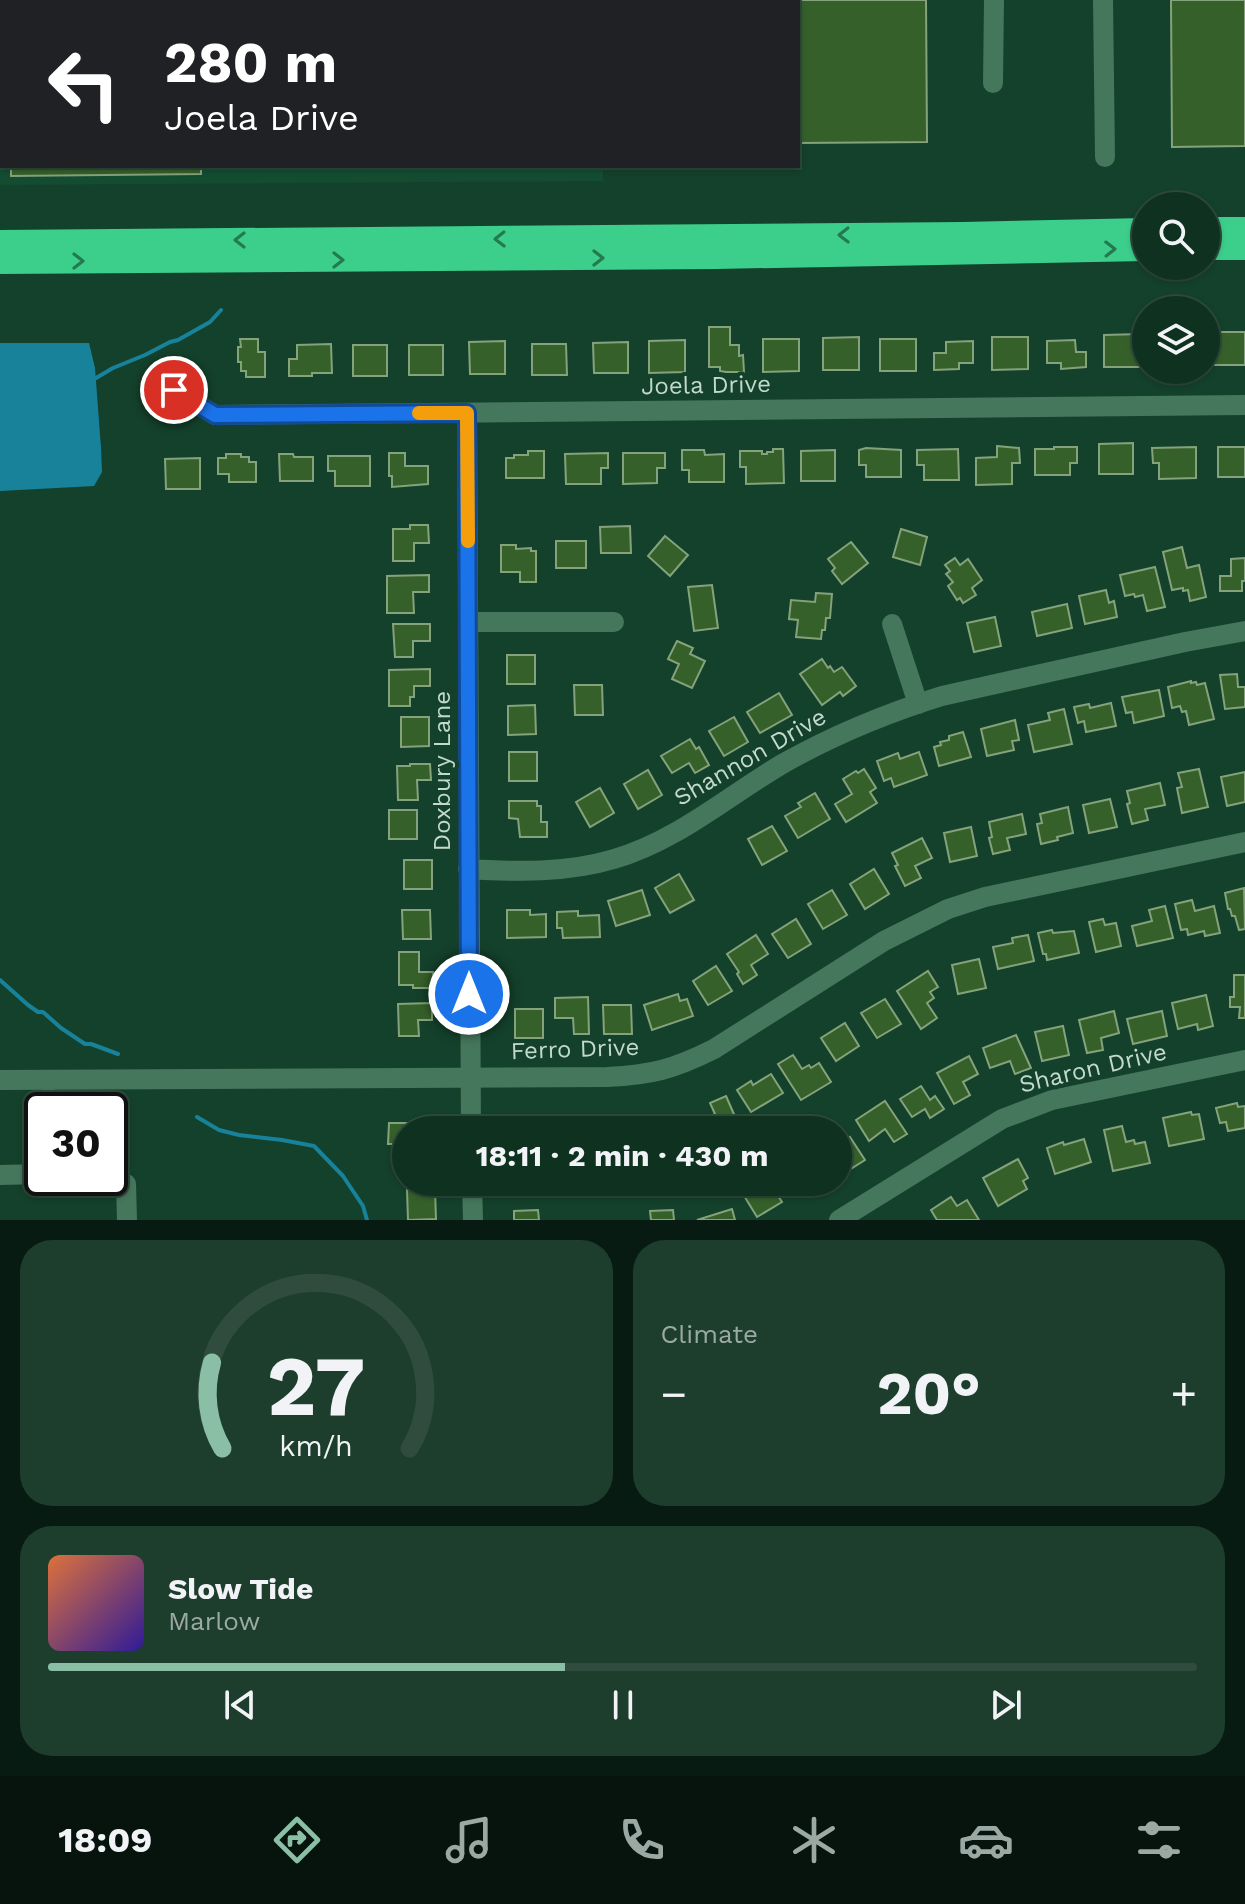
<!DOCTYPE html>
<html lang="en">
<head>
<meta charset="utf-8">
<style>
  body { margin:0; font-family:"Work Sans",sans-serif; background:#1d3d2d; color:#f1f3f6; height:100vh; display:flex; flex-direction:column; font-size:30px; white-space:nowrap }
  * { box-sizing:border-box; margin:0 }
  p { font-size:26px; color:#9ba9a5 }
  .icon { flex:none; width:44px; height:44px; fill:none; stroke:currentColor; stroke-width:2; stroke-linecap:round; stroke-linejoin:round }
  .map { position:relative; height:1220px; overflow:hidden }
  .panel { display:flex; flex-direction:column; gap:20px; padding:20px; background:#081b12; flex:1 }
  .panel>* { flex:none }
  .guide { position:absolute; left:0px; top:0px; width:800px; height:168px; box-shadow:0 2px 6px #0004,0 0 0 2px #2f4c3e; background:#202124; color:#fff; overflow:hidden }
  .buttons { position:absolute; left:1132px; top:192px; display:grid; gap:16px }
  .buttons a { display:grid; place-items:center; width:88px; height:88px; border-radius:50%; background:#0f3120; box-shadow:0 2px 6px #0004,0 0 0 2px #2f4c3e; font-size:40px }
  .speed { position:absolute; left:24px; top:1092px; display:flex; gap:16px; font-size:40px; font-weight:700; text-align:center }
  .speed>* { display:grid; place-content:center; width:104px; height:104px; border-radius:50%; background:#0f3120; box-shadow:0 2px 6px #0004,0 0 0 2px #2f4c3e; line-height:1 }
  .speed .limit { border:4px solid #111; border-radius:12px; background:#fff; color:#111 }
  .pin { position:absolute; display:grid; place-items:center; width:68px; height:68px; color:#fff; margin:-34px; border:4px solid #fff; border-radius:50%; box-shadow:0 2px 8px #0007 }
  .me { position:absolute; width:88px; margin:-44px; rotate:0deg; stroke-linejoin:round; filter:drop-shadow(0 0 6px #0008) }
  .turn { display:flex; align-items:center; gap:28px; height:168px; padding:0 32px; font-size:36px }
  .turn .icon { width:104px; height:104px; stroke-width:2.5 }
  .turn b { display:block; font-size:56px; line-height:68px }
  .big { font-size:60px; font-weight:700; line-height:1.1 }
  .panel .tile { flex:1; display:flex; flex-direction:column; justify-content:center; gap:12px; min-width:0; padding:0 28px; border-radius:32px; background:#1d3d2d }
  .panel .dial { align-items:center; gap:0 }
  .dial svg { height:208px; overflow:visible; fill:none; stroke:#2f4c3e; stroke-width:7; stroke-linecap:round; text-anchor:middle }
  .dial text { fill:#f1f3f6; stroke:none }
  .song { display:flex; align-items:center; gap:24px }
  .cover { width:96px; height:96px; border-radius:12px; background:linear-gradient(135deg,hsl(20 70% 55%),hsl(250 70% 35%)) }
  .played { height:8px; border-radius:4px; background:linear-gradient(90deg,#8abfa5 45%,#2f4c3e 45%) }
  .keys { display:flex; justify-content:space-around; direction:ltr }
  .heat { display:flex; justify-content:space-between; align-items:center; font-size:44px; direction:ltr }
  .panel .tiles { flex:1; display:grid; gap:20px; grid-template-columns:1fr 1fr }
  .tile:last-child { grid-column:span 2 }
  .trip { position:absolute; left:392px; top:1116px; width:460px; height:80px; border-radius:40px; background:#0f3120; box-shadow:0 2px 6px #0004,0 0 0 2px #2f4c3e; font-weight:700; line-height:80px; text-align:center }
  .tab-bar { display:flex; height:128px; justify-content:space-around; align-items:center; background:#06140d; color:#9ba9a5 }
  .tab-bar .icon { width:56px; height:56px }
  .tab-bar .selected { color:#8abfa5 }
  .tab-bar b { font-size:36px; color:#f1f3f6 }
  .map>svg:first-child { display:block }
  .built { fill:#144c32 }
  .water { fill:#18829b }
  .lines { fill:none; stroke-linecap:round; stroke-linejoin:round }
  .stream { stroke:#18829b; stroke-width:4 }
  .building { fill:#366029; stroke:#84a27c; stroke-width:2 }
  .minor { stroke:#45775c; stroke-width:20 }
  .highway { stroke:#3cce8b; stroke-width:24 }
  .oneway { stroke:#247951 }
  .route-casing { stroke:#114b97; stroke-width:20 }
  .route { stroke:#1a73e8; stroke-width:14 }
  .slow { stroke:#f59e0b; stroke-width:14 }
  .labels { text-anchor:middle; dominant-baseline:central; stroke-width:8; stroke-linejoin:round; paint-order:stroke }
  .street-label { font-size:24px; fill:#c2d9cb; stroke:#14412b }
</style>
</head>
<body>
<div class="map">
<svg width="1245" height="1220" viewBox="0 0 1245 1220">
  <rect width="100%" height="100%" fill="#14412b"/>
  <path class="built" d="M0,0H603V2H2V166H603V181L0,185Z"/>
  <path class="water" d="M0,343H89L95,368L101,448L102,472L94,486L0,491Z"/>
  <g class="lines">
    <g class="stream">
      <path d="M91,381L113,368L145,355L170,342L178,340L210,322L221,310"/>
      <path d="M0,980L28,1005L38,1012H43L61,1028L85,1044H91L118,1054"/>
      <path d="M197,1117L219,1130L239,1135L282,1140L314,1146L343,1176L363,1206L367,1220"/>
    </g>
  </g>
  <g class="building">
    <rect x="9" y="0" width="190" height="2"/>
    <rect x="412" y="0" width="173" height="2"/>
    <path d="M702,0H926L927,142L798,143V2H703Z"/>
    <path d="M1171,0H1245V146L1172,147Z"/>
    <path d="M11,166H201V174L11,176Z"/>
    <path d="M709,327H730V345H739V356L743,355L744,372H726L720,371V367H709Z"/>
    <path d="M1219,332H1245V365H1214V349H1219Z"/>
    <path d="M1140,334V367H1104V335Z"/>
    <path d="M859,337V370H823V338Z"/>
    <path d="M992,337H1028V369L992,370Z"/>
    <path d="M240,339H258V352H265V377H246V371H241V362H238V347H241Z"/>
    <path d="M763,339H799V371L763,372Z"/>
    <rect x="880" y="339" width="36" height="32"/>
    <path d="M685,340V372L649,373V341Z"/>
    <path d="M1075,340L1076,352H1086V367L1061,369V363H1047V341Z"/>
    <path d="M505,341V374H470L469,342Z"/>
    <path d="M973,341V363H959V369L934,370V353H946V342Z"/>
    <path d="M628,342V373H594L593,343Z"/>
    <path d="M331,344L332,373H312V376H289V359H297V345Z"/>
    <path d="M532,344H566L567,375H532Z"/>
    <rect x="353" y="345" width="34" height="31"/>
    <rect x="409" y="345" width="34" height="30"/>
    <path d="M1133,443V474H1099V444Z"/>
    <path d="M997,446L1019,448L1020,463H1012V484L976,485V458L997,457Z"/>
    <path d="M1054,447H1077V463H1070V475H1035V449H1054Z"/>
    <path d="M1196,447V478L1159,479V463H1153L1152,448Z"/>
    <rect x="1218" y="447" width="27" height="30"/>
    <path d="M866,448L901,450V477H866V465H859V450Z"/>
    <path d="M773,449H783L784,483L746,484V467H740V451H762V454H767V452H773Z"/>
    <path d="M958,449L959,480H924V465H917V450Z"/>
    <path d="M682,450H704L705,455L724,454V482H689V470H682Z"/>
    <path d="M835,450V481H801V451Z"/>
    <path d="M528,451H544V478H506V458H514V455H528Z"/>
    <path d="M389,453H405V466H428V484L392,487V476H389Z"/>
    <path d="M608,453V468H601V484H566L565,454Z"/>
    <path d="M623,453H665V468H657V483L623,484Z"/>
    <path d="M226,454H241V457H249V462H256V482H229V474H218V458H226Z"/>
    <path d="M279,454H293L294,457H313V481H280Z"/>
    <path d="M328,456H370V486H335V471H328Z"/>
    <path d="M200,458V489H166L165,459Z"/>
    <path d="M410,525H428L429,543H414V561H393V529H410Z"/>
    <path d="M630,526L631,553H601L600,527Z"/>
    <path d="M901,529L927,537L920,565L893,557Z"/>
    <path d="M665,536L688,555L670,576L648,556Z"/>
    <rect x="556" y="541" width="30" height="27"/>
    <path d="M851,542L868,563L842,584L832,571L835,568L828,559Z"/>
    <path d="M501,545H516V549L531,548V551H536V582H520V572H501Z"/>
    <path d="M1182,547L1187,568L1199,565L1206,597L1190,601L1188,590L1183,591V588L1172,590L1163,552Z"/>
    <path d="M955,558L960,565L968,559L982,580L972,588L976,595L963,603L960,598L957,600L948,586L953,582L946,574L950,571L945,565Z"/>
    <path d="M1245,558V581H1242V591H1220V576H1231V559Z"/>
    <path d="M1155,567L1165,607L1147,611L1143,595L1135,597L1134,594L1125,596L1120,575Z"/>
    <path d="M429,575V592H413L414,613H387V576Z"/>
    <path d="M712,585L718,628L694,631L688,587Z"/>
    <path d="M1106,590L1109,603L1114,601L1117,617L1085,624L1079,596Z"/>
    <path d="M816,593L832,594L830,618H826L825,630H822L821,639L796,637L798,620L789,619L791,600L815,602Z"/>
    <path d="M1067,604L1072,628L1037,636L1032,612Z"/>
    <path d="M995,617L1001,646L974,652L967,623Z"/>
    <path d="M393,624H430V641H413V657H395Z"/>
    <path d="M677,641L693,648L690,654L705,661L692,688L672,679L679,664L668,659Z"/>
    <rect x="507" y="655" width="28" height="29"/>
    <path d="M822,659L828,668L830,666L834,672L842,667L856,686L843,696L840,692L822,705L800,674Z"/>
    <path d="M430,669V686H414V697H410V706H389V670Z"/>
    <path d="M1237,674L1238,687H1245V707L1225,709L1220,675Z"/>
    <path d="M1191,681V683L1196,682L1197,685L1205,683L1214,719L1189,725L1186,711L1182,712L1180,706L1172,708L1168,687Z"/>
    <path d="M574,685H602L603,715H575Z"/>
    <path d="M1159,690L1164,716L1134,723L1132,712L1126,713L1122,697Z"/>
    <path d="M779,693L792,715L760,733L747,712Z"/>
    <path d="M1111,703L1116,726L1086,732L1084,721L1078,723L1074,707L1089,704L1090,708Z"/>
    <path d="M535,705L536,734L508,735V706Z"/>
    <path d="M1064,709L1072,744L1034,752L1028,725L1050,720L1048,713Z"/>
    <path d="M401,717H429V746L401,747Z"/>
    <path d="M734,717L748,742L724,756L709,731Z"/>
    <path d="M1015,720L1019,740L1012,741L1014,750L987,756L981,729Z"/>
    <path d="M963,732L971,757L939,766L934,747L941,745L940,742L949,740V736Z"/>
    <path d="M690,739L696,749L699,747L709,765L695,773L689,763L672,773L661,756Z"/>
    <rect x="509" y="752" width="28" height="29"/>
    <path d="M919,752L927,775L894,787L891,778L884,781L877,761L898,753L900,759Z"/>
    <path d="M410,764H430L431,780H417L418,800H398L397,766H410Z"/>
    <path d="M864,769L876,788L870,792L877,803L846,822L835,804L852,794L843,779L856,771L858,773Z"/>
    <path d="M1199,769L1208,807L1182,813L1177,788L1182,787L1178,773Z"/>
    <path d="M648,770L662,795L638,809L624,784Z"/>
    <path d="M1245,772V802L1227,806L1221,777Z"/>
    <path d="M1160,783L1165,805L1145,809L1148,820L1132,824L1127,804L1130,803L1127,791Z"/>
    <path d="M600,788L614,813L590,827L576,802Z"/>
    <path d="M815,793L830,819L798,838L785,816L801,807L798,803Z"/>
    <path d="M1110,799L1117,827L1089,833L1083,805Z"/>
    <path d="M509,801H537V806H541V822H547V837H520L518,819L509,818Z"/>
    <path d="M1068,807L1073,833L1057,837L1058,840L1041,844L1037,824L1042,823L1040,814Z"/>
    <rect x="389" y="810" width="28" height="29"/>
    <path d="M1022,814L1026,834L1007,838L1010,850L993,854L989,838L992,837L989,822Z"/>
    <path d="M772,826L787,851L762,865L748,839Z"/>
    <path d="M971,827L977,856L950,862L944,833Z"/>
    <path d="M922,838L932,858L915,866L921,878L905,886L895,866L898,865L892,853Z"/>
    <rect x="404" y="860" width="28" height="29"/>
    <path d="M874,869L889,894L865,909L850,884Z"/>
    <path d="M679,874L694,900L670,913L655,888Z"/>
    <path d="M1244,888L1245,929L1239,930L1235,916H1232L1230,909H1228L1225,893Z"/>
    <path d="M642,890L650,915L616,926L608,901Z"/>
    <path d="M832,890L847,915L823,929L808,904Z"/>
    <path d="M1192,900L1195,911L1214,906L1220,933L1205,936L1204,931L1188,935L1187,929L1181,930L1175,904Z"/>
    <path d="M1165,906L1173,938L1137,946L1132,926L1152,921L1149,910Z"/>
    <path d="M402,910H430L431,939H403Z"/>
    <path d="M507,910H530V915L546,914V937L507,938Z"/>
    <path d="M578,911V916L599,915L600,937L563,938L562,928H557V912Z"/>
    <path d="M796,919L811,944L788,958L772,934Z"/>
    <path d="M1103,919L1105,925L1116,923L1121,946L1096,952L1089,922Z"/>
    <path d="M1052,930L1053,933L1074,931L1079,953L1047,960L1046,954H1043L1038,933Z"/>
    <path d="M756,935L768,954L751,965L757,975L743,984L737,974L739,972L727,954Z"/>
    <path d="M1028,935L1034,961L998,969L993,947L1013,943L1012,938Z"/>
    <path d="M399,952H419V972H433V988H413V985H399Z"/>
    <path d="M979,959L986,988L958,994L952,965Z"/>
    <path d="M716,966L732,991L708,1005L693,981Z"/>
    <path d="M928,971L938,987L930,992L934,998L927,1003L937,1018L921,1029L897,991Z"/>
    <path d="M1234,975H1245V1018H1239L1240,1007H1230V997H1234Z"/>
    <path d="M678,994L680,1001L687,999L693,1016L652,1030L644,1005Z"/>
    <path d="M1206,995L1213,1026L1198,1030L1197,1024L1178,1029L1172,1003Z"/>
    <path d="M588,997L589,1034H574L573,1018H555V998Z"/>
    <path d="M885,999L901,1024L877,1038L861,1013Z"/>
    <path d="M432,1003V1020H418L419,1036H399L398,1004Z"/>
    <path d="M603,1005H631L632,1034H604Z"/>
    <rect x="515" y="1009" width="28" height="29"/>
    <path d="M1114,1011L1119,1033L1101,1038L1103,1050L1087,1053L1079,1020Z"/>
    <path d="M1162,1011L1167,1036L1133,1044L1127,1019Z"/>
    <path d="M845,1023L859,1046L836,1061L821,1038Z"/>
    <path d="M1063,1026L1069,1055L1042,1061L1035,1032Z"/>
    <path d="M1016,1035L1031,1068L1015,1074L1010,1061L990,1068L983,1048Z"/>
    <path d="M793,1055L802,1069L809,1065L811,1068L819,1063L831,1082L801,1100L778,1064Z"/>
    <path d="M969,1056L978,1074L963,1082L970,1095L954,1104L937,1073Z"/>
    <path d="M771,1074L783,1093L751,1112L737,1090L751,1081L753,1085Z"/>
    <path d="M921,1086L930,1100L935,1096L944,1109L930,1118L925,1109L912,1117L900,1099Z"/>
    <path d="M726,1096L740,1128L734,1130H706L702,1120L715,1114L710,1103Z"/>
    <path d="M885,1101L907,1134L894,1142L885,1129L869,1141L856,1120Z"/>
    <path d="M1237,1103L1238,1107L1245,1106V1128L1228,1131L1226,1122L1220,1123L1216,1108Z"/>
    <path d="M1191,1112L1192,1115L1199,1114L1204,1139L1169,1146L1163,1118Z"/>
    <path d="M666,1116L669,1129L685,1126L686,1130H651L649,1120Z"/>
    <path d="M603,1120H625V1129L638,1128V1130H603Z"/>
    <path d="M585,1121V1130H557V1122Z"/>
    <path d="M389,1123H429V1130H406V1144H388Z"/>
    <rect x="512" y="1123" width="28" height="7"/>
    <path d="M1122,1126L1126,1142L1134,1140L1135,1144L1145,1142L1150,1163L1113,1171L1104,1130Z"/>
    <path d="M850,1137L865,1160L841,1175L838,1170V1145Z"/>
    <path d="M1084,1139L1091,1162L1055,1174L1047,1148L1063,1142L1064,1145Z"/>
    <path d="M1018,1159L1028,1178L1023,1181L1027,1189L998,1206L983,1178Z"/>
    <path d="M763,1182H769L782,1202L757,1217L743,1194Z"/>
    <path d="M793,1182H824L802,1196Z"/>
    <path d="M407,1190H435L436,1219L408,1220Z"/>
    <path d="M951,1197L957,1206L967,1200L979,1220H937L931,1210Z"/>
    <path d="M732,1209L735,1220H697Z"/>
    <path d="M538,1210L539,1220H514V1211Z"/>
    <path d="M673,1210L674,1220H651L650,1211Z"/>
  </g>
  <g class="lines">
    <g class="minor">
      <path d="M264,0V2"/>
      <path d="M335,0V2"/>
      <path d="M623,0V2"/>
      <path d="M1103,0L1105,157"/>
      <path d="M993,83L994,0"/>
      <path d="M174,390L215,415L1245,405"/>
      <path d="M467,413L471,1130"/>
      <path d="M469,622H614"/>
      <path d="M892,624L918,704"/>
      <path d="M468,869C517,872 567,873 614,859C677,841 729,795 784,763C834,735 887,713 942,696L1185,642L1245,631"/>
      <path d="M0,1080L607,1077C652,1075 674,1069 714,1049L884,941L948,909L985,897L1245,842"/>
      <path d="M42,1141L38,1138L37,1113L48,1097"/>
      <path d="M110,1172L126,1184L127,1220"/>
      <path d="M0,1175L42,1174"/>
      <path d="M472,1182L473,1220"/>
      <path d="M839,1220L1002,1119L1052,1100L1245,1060"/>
    </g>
    <g class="highway">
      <path d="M1206,229H1245"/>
      <path d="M0,242L962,234L1146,230"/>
      <path d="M1206,248H1245"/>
      <path d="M0,262L716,257L1146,249"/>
    </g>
  </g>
  <defs><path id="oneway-chevron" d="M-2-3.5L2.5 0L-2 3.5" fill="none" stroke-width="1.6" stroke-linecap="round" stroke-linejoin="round" transform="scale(2)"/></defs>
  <g class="oneway">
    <use href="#oneway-chevron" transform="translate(844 235) rotate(179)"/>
    <use href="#oneway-chevron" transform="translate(500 239) rotate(179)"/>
    <use href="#oneway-chevron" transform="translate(240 240) rotate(180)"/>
    <use href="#oneway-chevron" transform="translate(1110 249) rotate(-1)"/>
    <use href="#oneway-chevron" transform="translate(598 258)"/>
    <use href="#oneway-chevron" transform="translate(338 260)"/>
    <use href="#oneway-chevron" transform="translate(78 261)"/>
  </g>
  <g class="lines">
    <g class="route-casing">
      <path id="route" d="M174,390L215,415L467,413L469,994"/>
    </g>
    <use href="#route" class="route"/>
    <path class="slow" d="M419,413H467L468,541"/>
  </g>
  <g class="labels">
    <g class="street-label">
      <text transform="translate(706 385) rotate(-1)">Joela Drive</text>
      <text transform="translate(750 757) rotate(-30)">Shannon Drive</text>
      <text transform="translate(442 771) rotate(-90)">Doxbury Lane</text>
      <text transform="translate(575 1049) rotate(-2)">Ferro Drive</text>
      <text transform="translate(1093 1068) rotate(-13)">Sharon Drive</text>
    </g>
  </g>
</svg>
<div class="buttons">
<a><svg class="icon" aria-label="search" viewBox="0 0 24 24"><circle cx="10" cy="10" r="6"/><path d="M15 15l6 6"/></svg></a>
<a><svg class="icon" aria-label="layers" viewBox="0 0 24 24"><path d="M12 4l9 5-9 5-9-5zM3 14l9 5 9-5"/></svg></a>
</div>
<div class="speed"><div class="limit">30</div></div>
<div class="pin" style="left:174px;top:390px;background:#d93025"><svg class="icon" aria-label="arrive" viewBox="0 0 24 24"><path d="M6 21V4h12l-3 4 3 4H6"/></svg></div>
<svg class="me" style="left:469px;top:994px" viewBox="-20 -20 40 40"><circle r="17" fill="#1a73e8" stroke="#fff" stroke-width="3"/><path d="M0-11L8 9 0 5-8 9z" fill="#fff"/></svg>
<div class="trip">18:11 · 2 min · 430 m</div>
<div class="guide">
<div class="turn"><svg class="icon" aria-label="left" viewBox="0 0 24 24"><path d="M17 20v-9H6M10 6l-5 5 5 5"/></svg><div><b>280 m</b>Joela Drive</div></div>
</div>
</div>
<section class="panel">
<div class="tiles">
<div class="tile dial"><svg viewBox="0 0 100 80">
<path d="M14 69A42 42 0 1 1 86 69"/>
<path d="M14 69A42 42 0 0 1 10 36" stroke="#8abfa5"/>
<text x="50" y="56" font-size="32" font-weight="700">27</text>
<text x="50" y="72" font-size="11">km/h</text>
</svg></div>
<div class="tile"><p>Climate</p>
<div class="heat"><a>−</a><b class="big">20°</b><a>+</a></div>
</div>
<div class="tile">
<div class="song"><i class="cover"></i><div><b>Slow Tide</b><p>Marlow</p></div></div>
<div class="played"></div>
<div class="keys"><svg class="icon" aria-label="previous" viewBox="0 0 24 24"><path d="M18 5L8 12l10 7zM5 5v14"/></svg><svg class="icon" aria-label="pause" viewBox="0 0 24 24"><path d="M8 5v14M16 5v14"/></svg><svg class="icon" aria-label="next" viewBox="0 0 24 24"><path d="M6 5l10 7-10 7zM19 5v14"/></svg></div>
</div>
</div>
</section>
<nav class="tab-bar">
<b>18:09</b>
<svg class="icon selected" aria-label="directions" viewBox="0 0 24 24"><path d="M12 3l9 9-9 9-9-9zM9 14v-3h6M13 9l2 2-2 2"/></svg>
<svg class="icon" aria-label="music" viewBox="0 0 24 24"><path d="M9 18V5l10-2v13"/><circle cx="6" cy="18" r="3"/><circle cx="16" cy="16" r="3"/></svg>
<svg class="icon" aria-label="phone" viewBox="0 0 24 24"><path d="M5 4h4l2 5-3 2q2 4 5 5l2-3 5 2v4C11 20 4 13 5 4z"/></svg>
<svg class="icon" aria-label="climate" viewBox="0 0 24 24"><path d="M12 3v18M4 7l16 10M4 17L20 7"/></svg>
<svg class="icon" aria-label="car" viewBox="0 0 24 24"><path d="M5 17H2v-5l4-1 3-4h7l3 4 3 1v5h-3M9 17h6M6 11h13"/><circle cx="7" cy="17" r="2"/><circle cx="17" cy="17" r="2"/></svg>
<svg class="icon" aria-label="filters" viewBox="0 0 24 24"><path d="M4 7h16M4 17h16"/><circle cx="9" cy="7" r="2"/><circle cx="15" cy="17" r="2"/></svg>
</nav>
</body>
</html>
